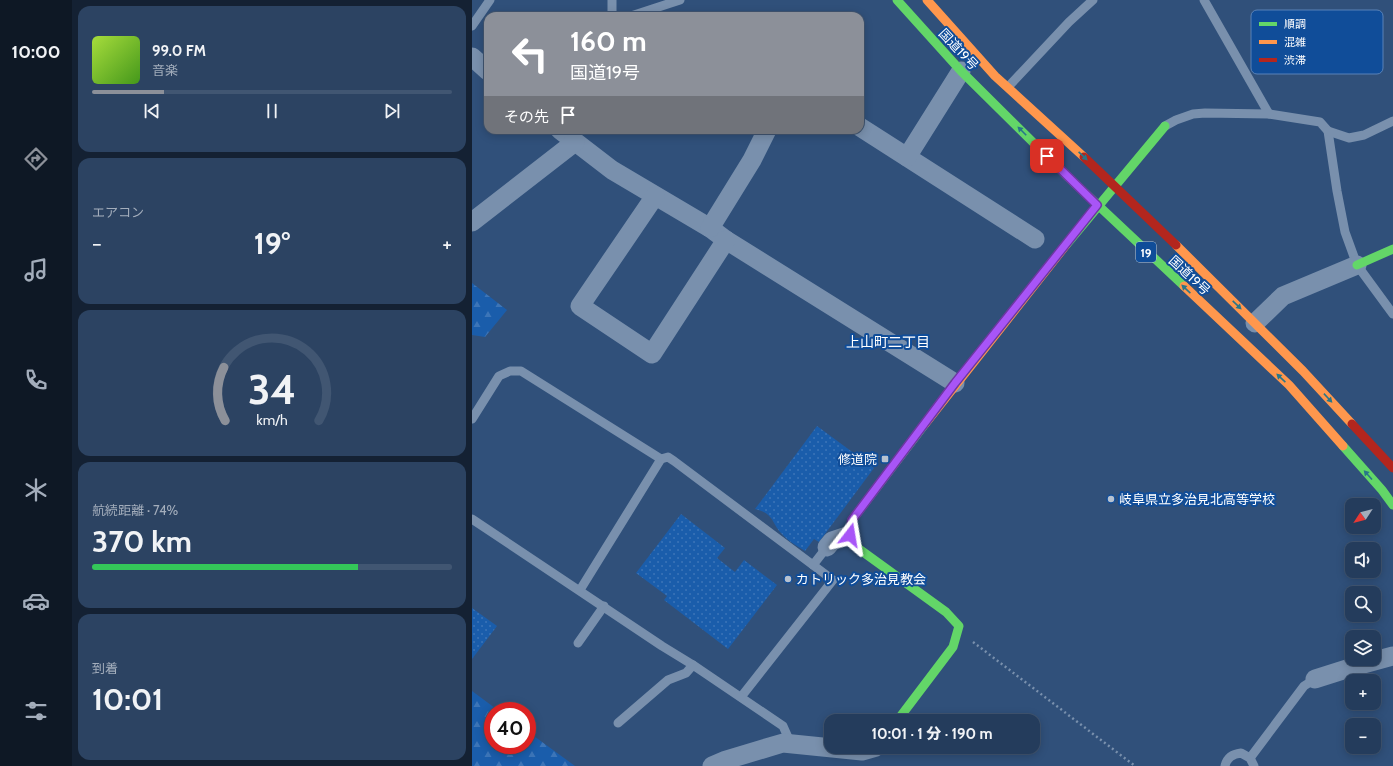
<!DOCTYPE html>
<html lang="ja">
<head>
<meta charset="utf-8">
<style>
  body { margin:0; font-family:Cabin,"Noto Sans JP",sans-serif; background:#2c4362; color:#f1f3f6; height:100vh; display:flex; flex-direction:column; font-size:15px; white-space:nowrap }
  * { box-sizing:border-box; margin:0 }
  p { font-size:13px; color:#a3adbb }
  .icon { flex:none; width:22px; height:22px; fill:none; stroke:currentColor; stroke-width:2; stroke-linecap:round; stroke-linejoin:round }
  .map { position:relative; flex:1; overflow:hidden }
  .drawer { display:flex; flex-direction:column; gap:6px; padding:6px; background:#142133; width:400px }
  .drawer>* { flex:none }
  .guide { position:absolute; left:12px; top:12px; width:380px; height:122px; border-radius:12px; box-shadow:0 2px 10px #0003,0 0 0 1px #415672; background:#8c9099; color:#fff; overflow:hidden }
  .needle { width:26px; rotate:234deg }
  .fabs { position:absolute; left:873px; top:498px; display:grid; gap:8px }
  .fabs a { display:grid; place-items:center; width:36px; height:36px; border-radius:8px; background:#243c5c; box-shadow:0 2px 10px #0003,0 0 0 1px #415672; font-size:20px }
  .speed { position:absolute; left:12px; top:702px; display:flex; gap:8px; font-size:20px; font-weight:700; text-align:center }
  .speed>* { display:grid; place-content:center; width:52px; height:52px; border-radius:50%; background:#243c5c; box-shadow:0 2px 10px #0003,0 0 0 1px #415672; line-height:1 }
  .speed .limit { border:6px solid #d22; background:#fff; color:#111 }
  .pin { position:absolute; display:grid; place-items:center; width:34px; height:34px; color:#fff; margin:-17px; border-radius:8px; box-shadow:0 2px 6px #0006 }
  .me { position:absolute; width:44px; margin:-22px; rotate:14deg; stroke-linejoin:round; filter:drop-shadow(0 0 3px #0008) }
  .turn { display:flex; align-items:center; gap:14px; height:84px; padding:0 20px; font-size:18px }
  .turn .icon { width:52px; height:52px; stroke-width:2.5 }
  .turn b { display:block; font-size:28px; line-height:34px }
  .then { display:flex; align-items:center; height:38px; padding:0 20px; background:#0003; gap:8px; font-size:15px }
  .big { font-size:30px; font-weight:800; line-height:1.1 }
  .drawer .tile { flex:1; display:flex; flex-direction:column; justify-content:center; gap:6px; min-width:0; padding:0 14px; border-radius:12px; background:#2c4362 }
  .drawer .dial { align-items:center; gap:0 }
  .dial svg { height:104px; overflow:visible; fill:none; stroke:#415672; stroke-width:7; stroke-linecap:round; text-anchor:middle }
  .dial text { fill:#f1f3f6; stroke:none }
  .song { display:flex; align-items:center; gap:12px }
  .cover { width:48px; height:48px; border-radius:6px; background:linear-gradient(135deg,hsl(80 70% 55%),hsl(100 70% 35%)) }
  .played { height:4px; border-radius:2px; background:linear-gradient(90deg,#8c9099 20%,#415672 20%) }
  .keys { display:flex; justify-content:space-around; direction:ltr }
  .heat { display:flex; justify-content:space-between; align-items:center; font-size:22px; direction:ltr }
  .charge { height:6px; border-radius:3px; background:linear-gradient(90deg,#34c759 74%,#415672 0) }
  .trip { position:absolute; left:352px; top:714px; width:216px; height:40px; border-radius:12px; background:#243c5c; box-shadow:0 2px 10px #0003,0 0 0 1px #415672; font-weight:800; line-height:40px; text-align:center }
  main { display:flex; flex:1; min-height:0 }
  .tabs { display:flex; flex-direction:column; width:72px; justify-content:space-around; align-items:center; background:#0e1825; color:#a3adbb }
  .tabs .icon { width:28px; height:28px }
  .tabs .current { color:#8c9099 }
  .tabs b { font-size:18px; color:#f1f3f6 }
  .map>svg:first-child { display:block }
  .green { fill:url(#green-dots) }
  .forest { fill:url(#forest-firs) }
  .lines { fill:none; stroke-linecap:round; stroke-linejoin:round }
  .path { stroke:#7990ad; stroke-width:2.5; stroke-dasharray:2 3; stroke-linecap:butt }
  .lane { stroke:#7990ad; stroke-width:9 }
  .street { stroke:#7990ad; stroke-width:19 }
  .fast { stroke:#63d668; stroke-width:9 }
  .slow { stroke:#ff974d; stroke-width:9 }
  .jam { stroke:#b3261e; stroke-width:9 }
  .oneway { fill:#29768a }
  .route-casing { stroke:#6d37a1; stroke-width:10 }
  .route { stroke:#a855f7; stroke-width:7 }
  .poi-dot { fill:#b7c2d0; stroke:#104d99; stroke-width:1.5 }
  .labels { text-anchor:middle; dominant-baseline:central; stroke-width:4; stroke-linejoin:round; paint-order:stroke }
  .shield { fill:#104d99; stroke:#b7cae0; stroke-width:1 }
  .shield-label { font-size:12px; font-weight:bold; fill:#fff }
  .street-label { font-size:13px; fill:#fff; stroke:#104d99 }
  .poi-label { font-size:13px; fill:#fff; stroke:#104d99; text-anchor:start }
  .neighbourhood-label { font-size:14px; fill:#fff; stroke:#104d99 }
  .key { fill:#104d99; stroke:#5882b8; stroke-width:1 }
  .key-label { font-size:11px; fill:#fff }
</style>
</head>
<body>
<main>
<nav class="tabs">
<b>10:00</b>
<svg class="icon current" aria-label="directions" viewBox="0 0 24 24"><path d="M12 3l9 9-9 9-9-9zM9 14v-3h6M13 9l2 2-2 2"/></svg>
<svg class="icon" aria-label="music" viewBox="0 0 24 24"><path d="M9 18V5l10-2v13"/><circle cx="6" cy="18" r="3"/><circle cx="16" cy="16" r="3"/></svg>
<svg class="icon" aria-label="phone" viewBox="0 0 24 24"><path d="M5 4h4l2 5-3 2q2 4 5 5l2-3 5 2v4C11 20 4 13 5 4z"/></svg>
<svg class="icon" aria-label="climate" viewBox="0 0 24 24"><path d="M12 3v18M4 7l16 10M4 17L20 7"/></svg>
<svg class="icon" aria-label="car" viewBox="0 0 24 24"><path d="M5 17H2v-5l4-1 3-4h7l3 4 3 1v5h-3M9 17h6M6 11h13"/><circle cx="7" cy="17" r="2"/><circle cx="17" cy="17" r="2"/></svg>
<svg class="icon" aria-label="filters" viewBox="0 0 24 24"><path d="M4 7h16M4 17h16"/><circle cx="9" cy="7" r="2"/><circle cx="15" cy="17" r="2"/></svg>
</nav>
<section class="drawer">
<div class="tile">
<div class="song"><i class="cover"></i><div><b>99.0 FM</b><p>音楽</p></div></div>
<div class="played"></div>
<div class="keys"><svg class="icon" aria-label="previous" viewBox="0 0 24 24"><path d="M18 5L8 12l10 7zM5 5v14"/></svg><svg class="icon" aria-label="pause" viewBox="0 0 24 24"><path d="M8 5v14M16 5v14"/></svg><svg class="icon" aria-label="next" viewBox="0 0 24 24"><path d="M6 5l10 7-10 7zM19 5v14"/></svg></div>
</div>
<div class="tile"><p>エアコン</p>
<div class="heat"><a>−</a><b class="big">19°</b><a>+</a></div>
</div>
<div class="tile dial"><svg viewBox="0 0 100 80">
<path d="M14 69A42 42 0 1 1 86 69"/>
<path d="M14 69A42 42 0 0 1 13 28" stroke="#8c9099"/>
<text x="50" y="56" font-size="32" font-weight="700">34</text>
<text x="50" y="72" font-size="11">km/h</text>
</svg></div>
<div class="tile"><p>航続距離 · 74%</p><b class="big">370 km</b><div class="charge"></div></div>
<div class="tile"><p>到着</p><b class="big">10:01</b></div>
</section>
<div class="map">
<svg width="921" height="766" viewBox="0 0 921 766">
  <defs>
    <pattern id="green-dots" width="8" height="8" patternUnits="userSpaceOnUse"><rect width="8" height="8" fill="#1a5dab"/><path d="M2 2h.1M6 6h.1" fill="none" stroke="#3c75b8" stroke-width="1.8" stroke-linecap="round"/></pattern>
    <pattern id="forest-firs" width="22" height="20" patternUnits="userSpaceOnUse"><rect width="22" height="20" fill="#1a5dab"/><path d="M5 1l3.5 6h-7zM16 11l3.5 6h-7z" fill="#3c75b8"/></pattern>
  </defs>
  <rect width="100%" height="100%" fill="#30507a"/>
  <g class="green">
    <path d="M345,426L402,468L347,542L342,539L333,551C325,546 316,541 310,534C299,523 303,514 283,509Z"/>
    <path d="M209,514L253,548L245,558L263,572L272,560L305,585L256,649L192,600L195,596L164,573Z"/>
    <path d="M0,608L25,626L0,659Z"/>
  </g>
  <g class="forest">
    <path d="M0,283L35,310L13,337L0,335Z"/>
    <path d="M0,691L27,711H21V745H55V731L103,766H0Z"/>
  </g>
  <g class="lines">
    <path class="path" d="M501,642L663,766"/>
    <g class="lane">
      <path d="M732,0L797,114"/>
      <path d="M140,16V0"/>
      <path d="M159,16L208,0"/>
      <path d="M0,26L18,0"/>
      <path d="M536,87L597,22L621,0"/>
      <path d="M693,126L704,120L721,114L733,113L797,114L848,122L856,131L865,191L873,232L885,265L921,314"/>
      <path d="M856,131L877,138L892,135L921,121"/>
      <path d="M0,419L27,376L38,371H49L189,459L108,590"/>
      <path d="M189,459L196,457L202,461L361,580L269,697"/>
      <path d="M0,519L190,646L221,665"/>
      <path d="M341,565L355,547"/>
      <path d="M106,643L132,606"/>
      <path d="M146,723L196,680L214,673L221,665L311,726L319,744"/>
      <path d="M778,758L832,686L843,679"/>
      <path d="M753,766C755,757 761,754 769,753L778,758L782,766"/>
    </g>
    <g class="street">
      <path d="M0,57L16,71"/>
      <path d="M388,127L563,239"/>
      <path d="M88,130L140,170L238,228L254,240L483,383"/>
      <path d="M435,157L489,71"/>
      <path d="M183,196L108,306L180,354L254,240"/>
      <path d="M0,222L103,142"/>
      <path d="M238,228L280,160L295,130"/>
      <path d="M783,323L811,296L885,265"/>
      <path d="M355,547L360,541L378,535"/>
      <path d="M843,679L884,666L921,656"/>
      <path d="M240,766L254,760L311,743L390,751L404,747"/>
    </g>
    <g class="fast">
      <path d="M425,0L489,71L596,177L712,286"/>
      <path d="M594,245L693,126"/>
      <path d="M885,265L921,249"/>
      <path d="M871,446L910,490L921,505"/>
      <path d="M425,721L481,647L487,626L474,612L387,549L378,535L380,520L453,424"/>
    </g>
    <g class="slow">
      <path d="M455,0L523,76L612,157"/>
      <path d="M704,245L831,371L880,424"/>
      <path d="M712,286L817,385L871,446"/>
      <path d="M453,424L594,245"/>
    </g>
    <g class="jam">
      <path d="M612,157L704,245"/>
      <path d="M880,424L921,468"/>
    </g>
  </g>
  <defs><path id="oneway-solid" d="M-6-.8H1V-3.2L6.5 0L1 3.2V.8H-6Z"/></defs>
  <g class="oneway">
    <use href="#oneway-solid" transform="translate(550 131) rotate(-135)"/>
    <use href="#oneway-solid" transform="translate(611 156) rotate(43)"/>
    <use href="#oneway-solid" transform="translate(714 289) rotate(-137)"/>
    <use href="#oneway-solid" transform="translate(765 305) rotate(44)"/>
    <use href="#oneway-solid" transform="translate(809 378) rotate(-137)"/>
    <use href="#oneway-solid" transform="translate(856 398) rotate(47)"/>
    <use href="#oneway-solid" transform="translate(896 475) rotate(-132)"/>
  </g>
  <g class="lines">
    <g class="route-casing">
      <path id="route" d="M378,535L380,520L483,383L625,205L575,156"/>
    </g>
    <use href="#route" class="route"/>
  </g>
  <g class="poi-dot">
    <rect x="409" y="455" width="8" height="8" rx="2"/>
    <circle cx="639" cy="499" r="4"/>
    <circle cx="316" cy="579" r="4"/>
  </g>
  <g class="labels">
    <rect class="shield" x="664" y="242" width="20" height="20" rx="3"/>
    <g class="shield-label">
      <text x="674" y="252">19</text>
    </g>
    <g class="street-label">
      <text transform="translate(487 49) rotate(47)">国道19号</text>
      <text transform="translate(718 275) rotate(43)">国道19号</text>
    </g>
    <g class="poi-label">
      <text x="405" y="459" text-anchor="end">修道院</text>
      <text x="647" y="499">岐阜県立多治見北高等学校</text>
      <text x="324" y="579">カトリック多治見教会</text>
    </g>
    <g class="neighbourhood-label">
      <text x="416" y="342">上山町二丁目</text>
    </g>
  </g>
  <rect x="779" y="10" width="132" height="64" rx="6" class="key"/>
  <rect x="787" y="22" width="18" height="4" fill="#63d668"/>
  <rect x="787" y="40" width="18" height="4" fill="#ff974d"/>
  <rect x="787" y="58" width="18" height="4" fill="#b3261e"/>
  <g class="key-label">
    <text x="812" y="28">順調</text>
    <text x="812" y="46">混雑</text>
    <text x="812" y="64">渋滞</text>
  </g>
</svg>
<div class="fabs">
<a><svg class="needle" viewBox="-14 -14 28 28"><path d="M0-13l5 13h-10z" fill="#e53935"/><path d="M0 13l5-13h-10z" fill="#a3adbb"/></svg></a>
<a><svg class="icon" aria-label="sound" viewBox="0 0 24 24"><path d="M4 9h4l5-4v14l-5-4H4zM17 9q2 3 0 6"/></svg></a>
<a><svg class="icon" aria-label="search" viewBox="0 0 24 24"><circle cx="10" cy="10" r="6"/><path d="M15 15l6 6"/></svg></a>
<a><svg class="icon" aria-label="layers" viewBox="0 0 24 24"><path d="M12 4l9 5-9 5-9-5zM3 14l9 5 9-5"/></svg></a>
<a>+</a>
<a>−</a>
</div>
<div class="speed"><div class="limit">40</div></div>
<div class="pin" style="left:575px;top:156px;background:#d93025"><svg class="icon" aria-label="arrive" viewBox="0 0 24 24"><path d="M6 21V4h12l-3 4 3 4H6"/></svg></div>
<svg class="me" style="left:378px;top:535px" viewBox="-20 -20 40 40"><path d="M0-17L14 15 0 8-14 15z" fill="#a855f7" stroke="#fff" stroke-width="4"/></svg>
<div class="trip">10:01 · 1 分 · 190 m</div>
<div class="guide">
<div class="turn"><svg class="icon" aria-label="left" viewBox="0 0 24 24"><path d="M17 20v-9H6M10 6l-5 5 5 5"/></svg><div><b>160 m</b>国道19号</div></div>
<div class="then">その先<svg class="icon" aria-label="arrive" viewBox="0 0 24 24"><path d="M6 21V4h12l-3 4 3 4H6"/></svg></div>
</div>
</div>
</main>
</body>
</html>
